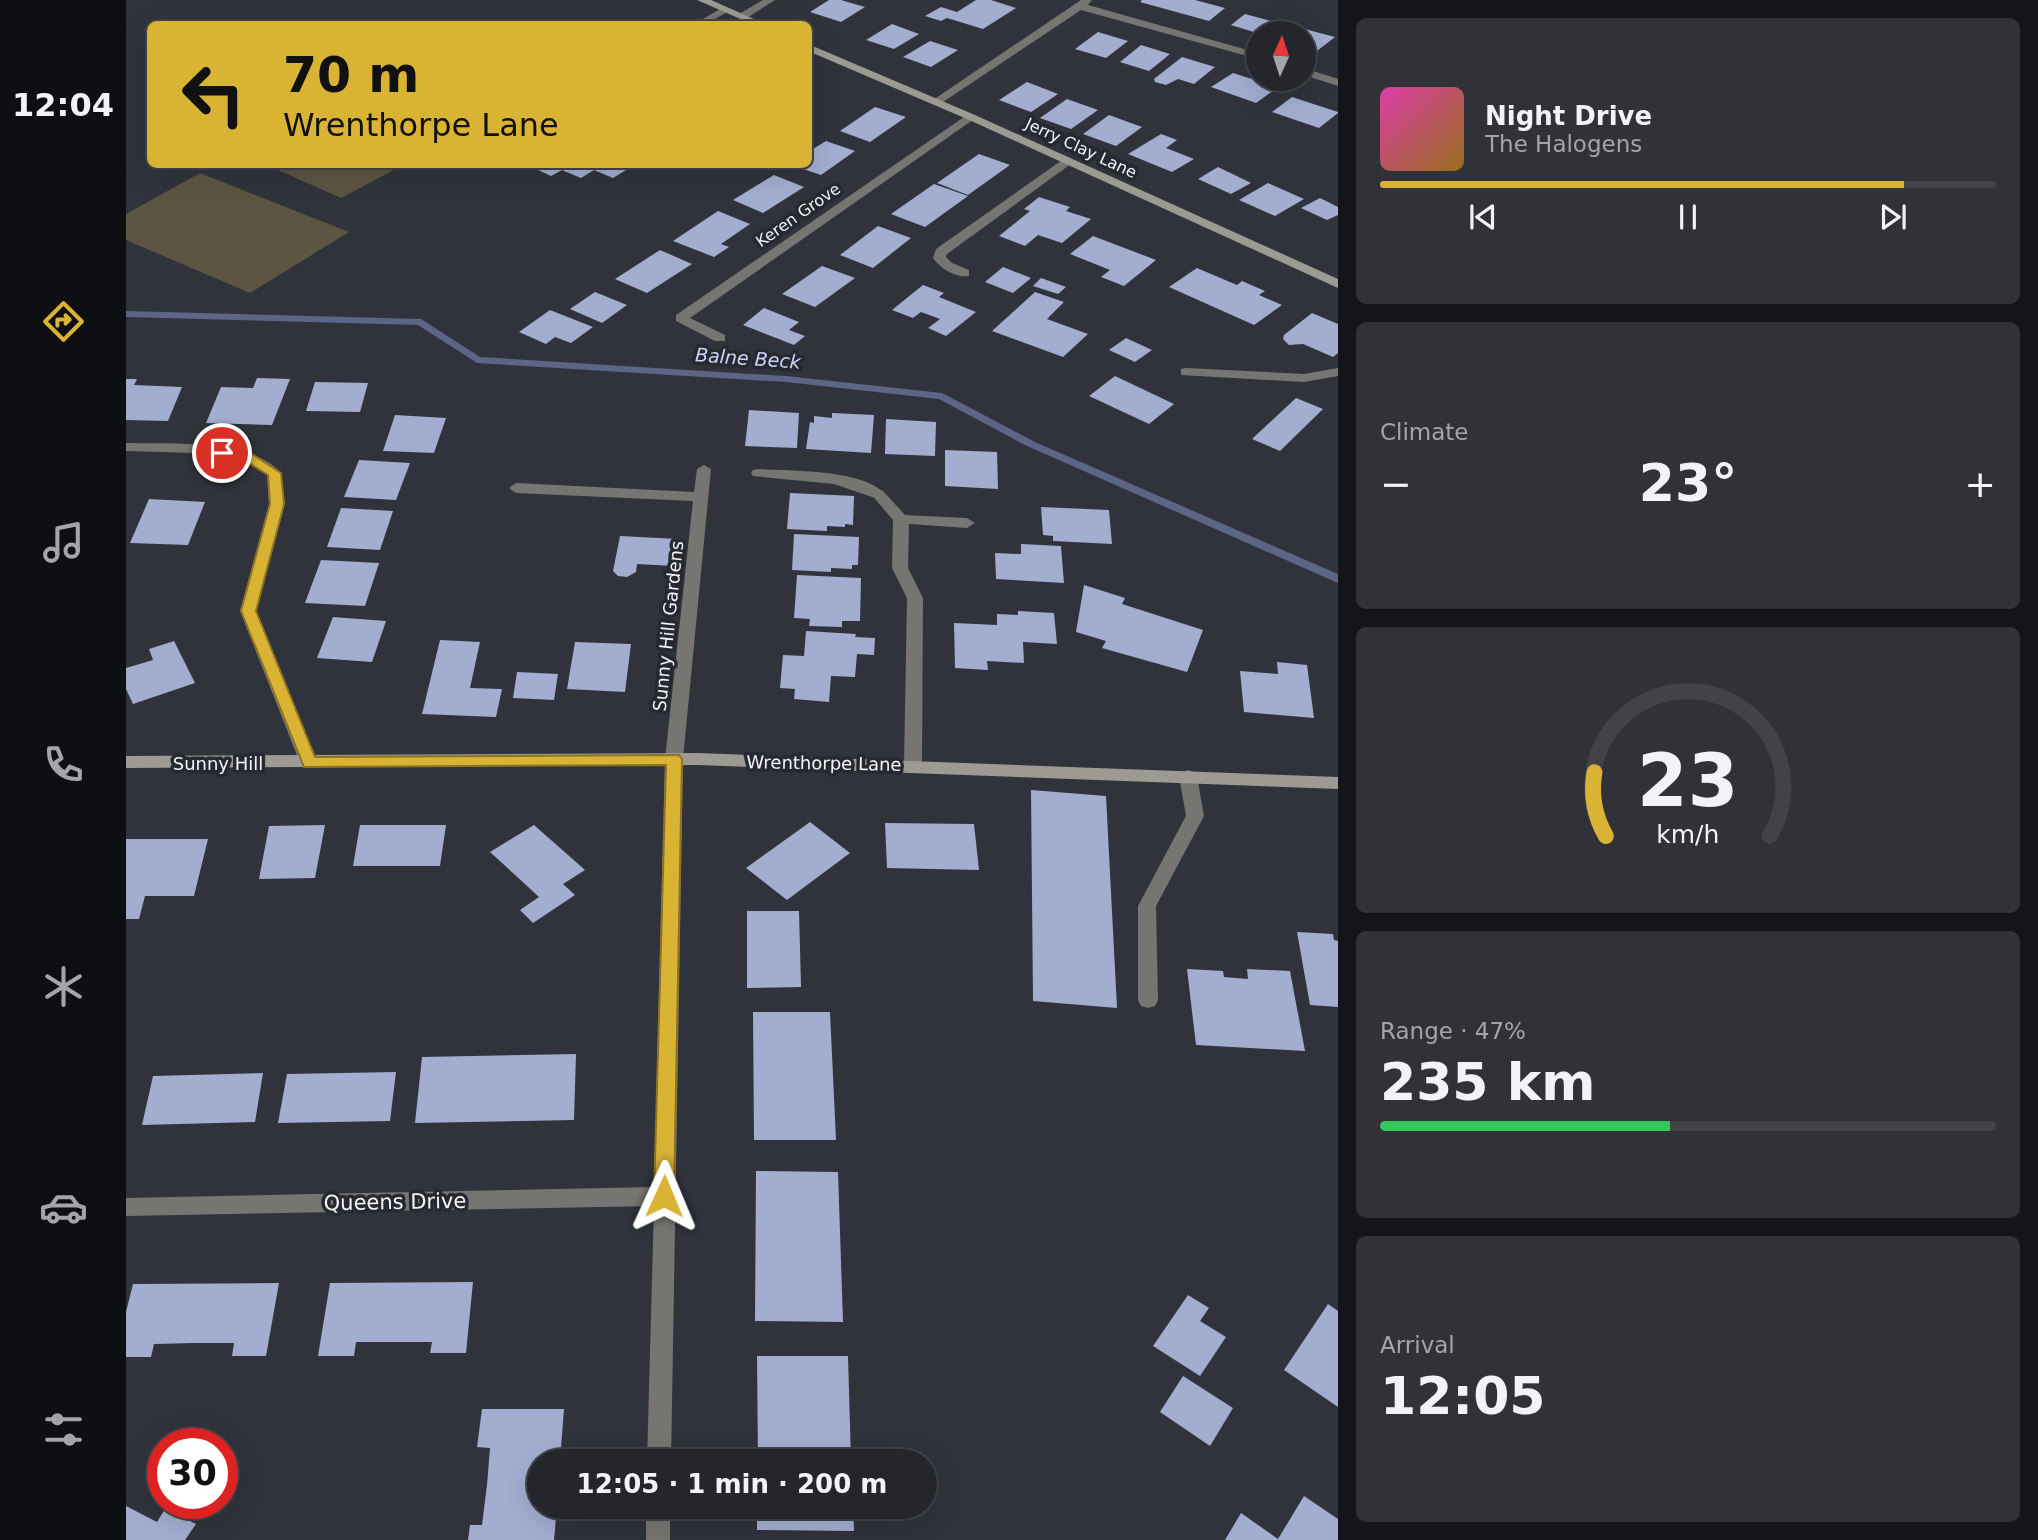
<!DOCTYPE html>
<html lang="en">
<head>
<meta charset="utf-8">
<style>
  body { margin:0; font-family:"DejaVu Sans",sans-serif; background:#303238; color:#f1f3f6; height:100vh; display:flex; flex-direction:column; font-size:26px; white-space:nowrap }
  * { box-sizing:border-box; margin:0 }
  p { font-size:23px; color:#a3a5a9 }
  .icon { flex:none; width:38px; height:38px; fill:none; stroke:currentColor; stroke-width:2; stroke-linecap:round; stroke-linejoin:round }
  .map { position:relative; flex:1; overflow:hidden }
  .sheet { display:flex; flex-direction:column; gap:18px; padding:18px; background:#141518; width:700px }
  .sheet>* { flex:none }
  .guide { position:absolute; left:21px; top:21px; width:665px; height:147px; border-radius:10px; box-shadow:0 7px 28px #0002,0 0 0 2px #414348; background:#d9b334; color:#111; overflow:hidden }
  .needle { width:46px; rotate:3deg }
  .fabs { position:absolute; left:1120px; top:21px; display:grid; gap:14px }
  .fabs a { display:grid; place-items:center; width:70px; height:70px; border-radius:50%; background:#24262c; box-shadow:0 7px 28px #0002,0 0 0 2px #414348; font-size:35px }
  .speed { position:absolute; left:21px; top:1428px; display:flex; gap:14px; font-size:35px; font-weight:700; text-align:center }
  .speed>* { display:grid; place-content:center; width:91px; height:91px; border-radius:50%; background:#24262c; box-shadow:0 7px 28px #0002,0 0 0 2px #414348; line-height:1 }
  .speed .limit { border:10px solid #d22; background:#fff; color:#111 }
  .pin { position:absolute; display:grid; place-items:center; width:60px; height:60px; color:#fff; margin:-30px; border:4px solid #fff; border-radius:50%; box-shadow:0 2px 7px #0007 }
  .me { position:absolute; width:77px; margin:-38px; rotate:1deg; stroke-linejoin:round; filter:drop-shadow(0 0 5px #0008) }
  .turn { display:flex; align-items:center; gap:24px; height:147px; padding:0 21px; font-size:32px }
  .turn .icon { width:91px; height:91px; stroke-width:2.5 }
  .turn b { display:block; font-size:49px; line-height:60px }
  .big { font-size:52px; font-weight:600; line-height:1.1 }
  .sheet .widget { flex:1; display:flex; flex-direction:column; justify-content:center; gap:10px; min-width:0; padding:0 24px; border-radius:10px; background:#303238 }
  .sheet .dial { align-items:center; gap:0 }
  .dial svg { height:182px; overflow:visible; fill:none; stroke:#414348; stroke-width:7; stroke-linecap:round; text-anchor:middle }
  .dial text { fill:#f1f3f6; stroke:none }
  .song { display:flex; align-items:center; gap:21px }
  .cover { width:84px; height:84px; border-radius:10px; background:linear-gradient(135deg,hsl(320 70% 55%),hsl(40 70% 35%)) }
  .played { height:7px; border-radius:4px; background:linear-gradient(90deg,#d9b334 85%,#414348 85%) }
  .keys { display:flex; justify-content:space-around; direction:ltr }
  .heat { display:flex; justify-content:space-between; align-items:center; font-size:38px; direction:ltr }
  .charge { height:10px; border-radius:5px; background:linear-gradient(90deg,#34c759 47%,#414348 0) }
  .trip { position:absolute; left:401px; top:1449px; width:410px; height:70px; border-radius:35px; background:#24262c; box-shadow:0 7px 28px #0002,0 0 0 2px #414348; font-weight:600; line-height:70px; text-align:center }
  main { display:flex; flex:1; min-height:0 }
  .menu { display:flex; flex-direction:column; width:126px; justify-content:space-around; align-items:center; background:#0e0f12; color:#a3a5a9 }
  .menu .icon { width:49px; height:49px }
  .menu .current { color:#d9b334 }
  .menu b { font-size:32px; color:#f1f3f6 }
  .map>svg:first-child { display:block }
  .green { fill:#5b5542 }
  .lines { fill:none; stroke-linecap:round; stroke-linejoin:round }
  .stream { fill:#5b6585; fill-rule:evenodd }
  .building { fill:#a2add0 }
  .lane { fill:#767571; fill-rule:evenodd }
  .street { fill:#767571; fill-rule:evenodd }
  .secondary { fill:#9c9a93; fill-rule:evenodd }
  .route { fill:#d9b334; stroke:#8d7422; stroke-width:2 }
  .labels { text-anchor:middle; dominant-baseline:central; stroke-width:7; stroke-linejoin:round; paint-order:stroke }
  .far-street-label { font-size:16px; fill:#f2f4f9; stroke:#262930 }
  .street-label { font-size:18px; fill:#f2f4f9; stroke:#262930 }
  .water-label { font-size:19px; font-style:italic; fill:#cad5f7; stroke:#262930 }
  .near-street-label { font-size:21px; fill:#f2f4f9; stroke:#262930 }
</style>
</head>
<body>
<main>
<nav class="menu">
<b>12:04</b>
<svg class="icon current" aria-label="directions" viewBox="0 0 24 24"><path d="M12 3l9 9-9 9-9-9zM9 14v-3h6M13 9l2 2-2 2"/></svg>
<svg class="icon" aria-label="music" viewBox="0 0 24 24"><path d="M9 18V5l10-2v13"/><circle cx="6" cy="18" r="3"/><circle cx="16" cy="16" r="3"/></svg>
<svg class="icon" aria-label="phone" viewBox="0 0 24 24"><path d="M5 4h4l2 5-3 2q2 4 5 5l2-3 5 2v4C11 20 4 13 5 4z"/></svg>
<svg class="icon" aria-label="climate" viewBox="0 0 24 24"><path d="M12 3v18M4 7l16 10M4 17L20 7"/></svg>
<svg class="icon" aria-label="car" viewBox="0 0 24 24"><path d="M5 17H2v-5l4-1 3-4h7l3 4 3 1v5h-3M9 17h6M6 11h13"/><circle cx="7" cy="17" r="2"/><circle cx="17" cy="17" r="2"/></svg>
<svg class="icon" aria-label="filters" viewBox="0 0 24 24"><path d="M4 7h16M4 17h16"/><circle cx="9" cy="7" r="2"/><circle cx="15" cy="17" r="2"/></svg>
</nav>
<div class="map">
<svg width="1212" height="1540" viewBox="0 0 1212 1540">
  <rect width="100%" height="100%" fill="#30333b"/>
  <g class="green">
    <path d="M141,165H277L215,198Z"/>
    <path d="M74,173L223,232L124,293L0,240V214Z"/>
  </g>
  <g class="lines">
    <path class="stream" d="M0,311L295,319L354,357L660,376L816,393L909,442L1212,574V583L901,446L813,399L660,382L351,363L292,325L0,317Z"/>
  </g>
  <g class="building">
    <path d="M703,0H715L739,7L715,22L684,12Z"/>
    <path d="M850,0H865L890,8L857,29L821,18L815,21L799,16L815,7L831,12Z"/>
    <path d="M1016,0H1069L1099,8L1083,21L1014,2Z"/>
    <path d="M1119,14L1145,21L1131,33L1105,25Z"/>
    <path d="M766,24L793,34L768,49L740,40Z"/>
    <path d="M1164,24L1186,31L1209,37L1191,51L1178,47V33H1152Z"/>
    <path d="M972,32L1002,41L980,58L949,49Z"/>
    <path d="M804,41L832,50L805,67L777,57Z"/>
    <path d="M1015,45L1044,54L1023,71L994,62Z"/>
    <path d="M1056,57L1089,67L1068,84L1052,79L1040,85L1029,82L1028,79Z"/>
    <path d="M1107,73L1129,80L1151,88L1130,103L1085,87Z"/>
    <path d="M901,82L932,94L905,112L873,100Z"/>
    <path d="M1166,97L1212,112V113L1193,128L1146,112Z"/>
    <path d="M941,99L972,110L945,129L914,118Z"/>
    <path d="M749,107L780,117L744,142L714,131Z"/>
    <path d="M983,115L1016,127L990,146L957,134Z"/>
    <path d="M1035,134L1051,140L1040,148L1068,159L1046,172L1002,154Z"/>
    <path d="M700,141L729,151L695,175L665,165L682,164V152Z"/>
    <path d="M853,154L884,165L842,195L811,183Z"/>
    <path d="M410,164H510L487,178L468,170L455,178L436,170L425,176L406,167Z"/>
    <path d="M1092,167L1125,183L1105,194L1072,179Z"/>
    <path d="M648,175L678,187L637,213L607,200Z"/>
    <path d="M1142,183L1178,199L1149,216L1113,200Z"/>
    <path d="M808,184L842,196L799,227L765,214Z"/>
    <path d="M913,197L944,207L940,211L965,219L936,243L912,235L899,246L873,236L904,211L898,209Z"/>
    <path d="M1194,198L1212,207V215L1201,220L1175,208Z"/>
    <path d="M592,211L624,224L595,244L603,247L588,257L547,241Z"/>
    <path d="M752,226L785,238L747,268L714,255Z"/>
    <path d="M967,236L1030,260L998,286L975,277L984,270L944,254Z"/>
    <path d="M534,250L566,264L521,293L489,279Z"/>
    <path d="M696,266L729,278L689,307L656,294Z"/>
    <path d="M877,267L905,278L887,293L859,282Z"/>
    <path d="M1071,268L1111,285L1116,281L1139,291L1133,295L1156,305L1128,325L1043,287Z"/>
    <path d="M915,278L940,287L932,294L907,286Z"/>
    <path d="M797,285L818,293L813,297L850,312L820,336L802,328L814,319L795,312L787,318L766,310Z"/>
    <path d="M469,292L501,305L476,323L444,309Z"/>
    <path d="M909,292L938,302L921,319L962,334L937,357L866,331Z"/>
    <path d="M638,308L673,322L663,330L679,336L668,345L617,325Z"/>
    <path d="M424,310L467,327L445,343L429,337L420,344L393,332Z"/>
    <path d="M1186,313L1212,324V353L1207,357L1177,344L1163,345L1157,339L1158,335Z"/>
    <path d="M1000,338L1026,350L1009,362L983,350Z"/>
    <path d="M989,376L1048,404L1023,424L963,396Z"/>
    <path d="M131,378L164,379L146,425L80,423L95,387L127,388Z"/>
    <path d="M0,379H11L8,385L56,387L42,421L0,420Z"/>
    <path d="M189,382L242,383L234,412L180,411Z"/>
    <path d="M1170,398L1197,409L1154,451L1126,439Z"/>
    <path d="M623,410L673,413L671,448L619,446Z"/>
    <path d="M706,413L748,415L745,453L680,449L684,422L688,423V416L706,418Z"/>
    <path d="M269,415L320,418L308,453L257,451Z"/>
    <path d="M760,419L810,422L809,456L759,454Z"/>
    <path d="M819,450L871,452L872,489L819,486Z"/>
    <path d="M233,460L284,463L270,500L218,497Z"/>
    <path d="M664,493L728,496L727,525L719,524V527L701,526V531L661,529Z"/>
    <path d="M23,499L79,502L62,545L4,543Z"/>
    <path d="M915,507L983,510L986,544L927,541V536L917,535Z"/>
    <path d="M215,508L267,511L254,550L201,547Z"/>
    <path d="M668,534L733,537L732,565H726V569L705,568V572L666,570Z"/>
    <path d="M494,536L552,539L548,566L511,564L510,572L501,577L492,576L487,571Z"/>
    <path d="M895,544L935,546L938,583L870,579L869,553L895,554Z"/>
    <path d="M195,560L253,563L239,606L179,603Z"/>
    <path d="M671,575L735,578L734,621H716V627L683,626L684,619L668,618Z"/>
    <path d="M958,585L999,598L996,604L1077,630L1061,672L976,648L980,641L950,632Z"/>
    <path d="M892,611L928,613L931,644L897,642L898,663L861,661L862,670L829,668L828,623L871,625V614L892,615Z"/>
    <path d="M207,617L260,621L246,662L191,658Z"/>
    <path d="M680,631L730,634L729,637L749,638L748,655L731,654L729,677L705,676L703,702L668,699L669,689L654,688L657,655L678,656Z"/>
    <path d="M314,640L354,642L344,688L376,689L370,717L296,714Z"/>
    <path d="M48,641L69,683L7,704L0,689V668L27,660L23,649Z"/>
    <path d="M449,642L505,644L499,692L441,689Z"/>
    <path d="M1151,662L1181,665L1188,718L1118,712L1114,671L1152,674Z"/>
    <path d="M391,672L432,674L428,700L387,698Z"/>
    <path d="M905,790L980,796L991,1008L907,1001Z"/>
    <path d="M684,822L724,853L661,900L620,868Z"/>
    <path d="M759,823L848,824L853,870L761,868Z"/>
    <path d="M199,825L189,878L133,879L143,826Z"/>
    <path d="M234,825H320L314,866H227Z"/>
    <path d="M408,825L459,870L437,884L449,895L407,923L394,910L413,897L364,852Z"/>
    <path d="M0,839H82L68,896H19L13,919H0Z"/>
    <path d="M621,911H673L675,987L621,988Z"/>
    <path d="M1171,932L1207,934L1208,940L1212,941V1007L1184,1005Z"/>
    <path d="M1061,969L1097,971L1098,977L1122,979L1121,969L1164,971L1179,1051L1070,1045Z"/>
    <path d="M627,1012H704L710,1140H628Z"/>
    <path d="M450,1054L448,1120L289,1123L296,1057Z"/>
    <path d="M270,1072L264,1121L152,1123L161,1074Z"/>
    <path d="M137,1073L129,1122L16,1125L27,1076Z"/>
    <path d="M630,1171L712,1172L717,1322L629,1321Z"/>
    <path d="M347,1282L340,1353H304L306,1342H230L228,1356H192L204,1283Z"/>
    <path d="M153,1283L140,1356H106L108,1343H68L28,1344L25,1357H0V1312L7,1284Z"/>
    <path d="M1062,1295L1083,1308L1074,1321L1100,1337L1074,1376L1027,1346Z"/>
    <path d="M1202,1304L1212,1311V1407L1158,1370Z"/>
    <path d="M631,1356H722L725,1461H632Z"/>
    <path d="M1057,1376L1107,1408L1084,1446L1034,1412Z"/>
    <path d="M356,1409H438L434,1461H413V1507H431L428,1540H342L344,1525H356L361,1485L364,1448L351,1447Z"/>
    <path d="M1178,1496L1212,1519V1540H1099L1115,1513L1152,1539Z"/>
    <path d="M0,1506L31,1522L39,1509L70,1524L59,1540H0Z"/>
    <path d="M631,1507H727L728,1531L631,1530Z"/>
  </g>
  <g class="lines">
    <g class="lane">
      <path d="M596,8L605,10L580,24H568Z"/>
      <path d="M939,158L949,161L821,254L820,257L826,263L843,270V276C829,278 815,269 807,258L810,249Z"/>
      <path d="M632,469C664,471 737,469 759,494L752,499L708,484L627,476L625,473L627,470Z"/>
      <path d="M1062,770L1068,772L1071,776L1078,816L1030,906L1032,1000L1029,1006L1022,1008L1015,1006L1012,1000V906L1060,816L1053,776L1056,772Z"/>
    </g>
    <g class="street">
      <path d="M637,0H649L621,18H613V14Z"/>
      <path d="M955,0H966L962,5L1132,53V59L955,10L814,104L804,102Z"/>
      <path d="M1178,68L1212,79V86L1178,75Z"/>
      <path d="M841,115L851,117L564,318L599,335V341H589L550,321V315Z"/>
      <path d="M1060,368L1178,374L1212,368V376L1178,382L1055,375V369Z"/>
      <path d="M0,443C44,444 124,438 155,473L159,504L130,611L192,763L189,767H177L174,763L114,611L143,504L141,475L117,460L70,453L0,451Z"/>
      <path d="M578,465L585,469L557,759L545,1461H521L528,1206L0,1216V1198L528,1187L539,759L567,501L390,493L383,488L390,483L568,492L571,469Z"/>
      <path d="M752,489L757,491L779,515L841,518L849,523L841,528L783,524L782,568L797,598L796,765L793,769H781L778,765L781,598L766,568L767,520L745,494Z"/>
      <rect x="520" y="1507" width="24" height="33"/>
    </g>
    <g class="secondary">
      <path d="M571,0H585L639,24H626Z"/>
      <path d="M682,44L849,115L1212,279V288L841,119L682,51Z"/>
      <path d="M572,753L1212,777V789L572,765L0,768V756Z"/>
    </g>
  </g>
  <path class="route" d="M96,449L126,454L155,473L158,504L130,611L189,757L553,755L556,759L548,1196L545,1202L538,1204L531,1202L528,1196L540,765L178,767L115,611L144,504L142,475L118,460L91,456L89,453Z"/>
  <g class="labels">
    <g class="far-street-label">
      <text transform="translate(955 148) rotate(25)">Jerry Clay Lane</text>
      <text transform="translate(672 215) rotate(-35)">Keren Grove</text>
    </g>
    <g class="street-label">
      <text transform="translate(542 626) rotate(-84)">Sunny Hill Gardens</text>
      <text x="92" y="763">Sunny Hill</text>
      <text transform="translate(698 763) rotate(1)">Wrenthorpe Lane</text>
    </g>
    <g class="water-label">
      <text transform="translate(622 358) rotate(4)">Balne Beck</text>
    </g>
    <g class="near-street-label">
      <text transform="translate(269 1202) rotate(-1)">Queens Drive</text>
    </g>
  </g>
</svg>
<div class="fabs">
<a><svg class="needle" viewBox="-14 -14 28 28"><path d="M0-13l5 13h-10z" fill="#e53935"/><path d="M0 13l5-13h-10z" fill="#a3a5a9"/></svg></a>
</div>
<div class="speed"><div class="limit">30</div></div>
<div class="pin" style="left:96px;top:453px;background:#d93025"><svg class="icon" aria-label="arrive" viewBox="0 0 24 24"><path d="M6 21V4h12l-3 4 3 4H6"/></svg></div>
<svg class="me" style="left:538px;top:1196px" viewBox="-20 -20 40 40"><path d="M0-17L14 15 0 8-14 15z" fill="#d9b334" stroke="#fff" stroke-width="4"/></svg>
<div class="trip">12:05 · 1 min · 200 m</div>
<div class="guide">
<div class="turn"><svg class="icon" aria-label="left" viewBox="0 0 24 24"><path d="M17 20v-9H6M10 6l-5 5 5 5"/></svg><div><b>70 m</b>Wrenthorpe Lane</div></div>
</div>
</div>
<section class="sheet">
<div class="widget">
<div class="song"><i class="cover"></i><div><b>Night Drive</b><p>The Halogens</p></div></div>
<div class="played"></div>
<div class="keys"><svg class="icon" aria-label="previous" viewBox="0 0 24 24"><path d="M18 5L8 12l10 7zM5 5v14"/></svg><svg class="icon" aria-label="pause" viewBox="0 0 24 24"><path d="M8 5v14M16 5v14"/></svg><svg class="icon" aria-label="next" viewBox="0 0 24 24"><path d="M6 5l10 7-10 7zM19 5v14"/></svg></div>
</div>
<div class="widget"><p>Climate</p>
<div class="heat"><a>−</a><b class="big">23°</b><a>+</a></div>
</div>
<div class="widget dial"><svg viewBox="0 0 100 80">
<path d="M14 69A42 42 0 1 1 86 69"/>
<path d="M14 69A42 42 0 0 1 9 41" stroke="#d9b334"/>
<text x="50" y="56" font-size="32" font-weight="700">23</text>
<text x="50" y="72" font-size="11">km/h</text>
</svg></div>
<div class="widget"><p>Range · 47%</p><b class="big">235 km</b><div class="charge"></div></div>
<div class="widget"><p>Arrival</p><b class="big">12:05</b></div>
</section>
</main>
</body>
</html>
